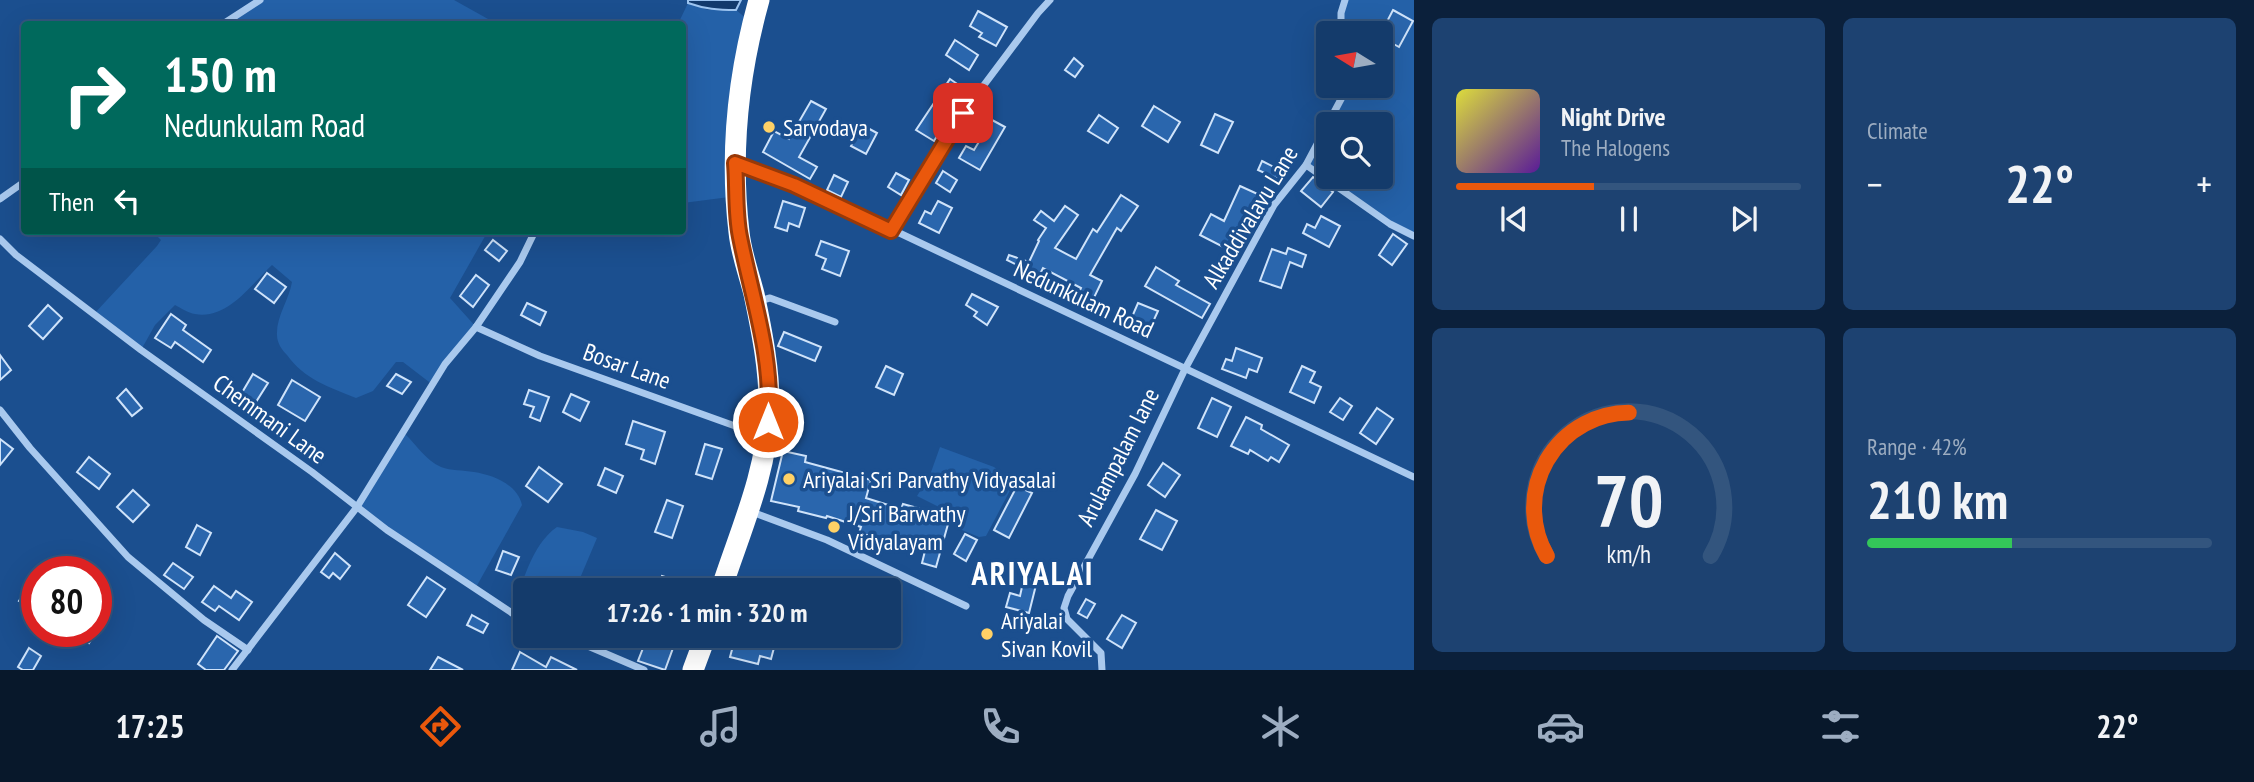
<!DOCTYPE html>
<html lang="en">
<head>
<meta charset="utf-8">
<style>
  body { margin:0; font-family:"PT Sans Narrow",sans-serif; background:#1d4271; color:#f1f3f6; height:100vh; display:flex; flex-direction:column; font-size:26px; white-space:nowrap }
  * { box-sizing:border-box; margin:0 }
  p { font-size:23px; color:#9dadc1 }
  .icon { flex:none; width:38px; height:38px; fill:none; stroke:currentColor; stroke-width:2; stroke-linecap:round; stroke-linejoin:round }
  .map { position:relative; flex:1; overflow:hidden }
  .side { display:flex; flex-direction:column; gap:18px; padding:18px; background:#0b203b; width:840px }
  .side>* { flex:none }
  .banner { position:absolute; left:21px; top:21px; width:665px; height:214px; border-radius:7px; box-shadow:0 7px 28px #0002,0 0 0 2px #33557e; background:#00695c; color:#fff; overflow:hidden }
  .needle { width:46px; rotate:281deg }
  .controls { position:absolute; left:1316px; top:21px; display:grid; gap:14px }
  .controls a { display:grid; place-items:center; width:77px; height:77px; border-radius:7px; background:#143b6b; box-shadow:0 7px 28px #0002,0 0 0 2px #33557e; font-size:35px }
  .speed { position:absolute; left:21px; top:556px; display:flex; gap:14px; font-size:35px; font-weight:700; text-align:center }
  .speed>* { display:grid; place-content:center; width:91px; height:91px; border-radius:50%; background:#143b6b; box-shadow:0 7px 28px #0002,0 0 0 2px #33557e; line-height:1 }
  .speed .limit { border:10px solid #d22; background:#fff; color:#111 }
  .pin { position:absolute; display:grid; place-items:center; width:60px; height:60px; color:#fff; margin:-30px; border-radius:14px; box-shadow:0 4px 10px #0006 }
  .me { position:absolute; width:77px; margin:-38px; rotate:0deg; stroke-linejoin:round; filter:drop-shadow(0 0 5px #0008) }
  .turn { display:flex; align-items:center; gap:24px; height:147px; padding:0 28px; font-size:32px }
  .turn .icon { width:91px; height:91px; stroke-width:2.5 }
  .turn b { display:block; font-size:49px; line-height:60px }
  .then { display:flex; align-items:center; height:66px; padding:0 28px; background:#0003; gap:14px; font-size:26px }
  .big { font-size:52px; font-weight:800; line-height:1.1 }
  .side .widget { flex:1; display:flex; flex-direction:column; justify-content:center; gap:10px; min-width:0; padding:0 24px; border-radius:10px; background:#1d4271 }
  .side .dial { align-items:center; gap:0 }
  .dial svg { height:182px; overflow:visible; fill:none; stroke:#33557e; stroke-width:7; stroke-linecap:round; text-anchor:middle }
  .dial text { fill:#f1f3f6; stroke:none }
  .song { display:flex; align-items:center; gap:21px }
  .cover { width:84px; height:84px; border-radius:10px; background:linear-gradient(135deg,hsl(60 70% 55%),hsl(270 70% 35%)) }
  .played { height:7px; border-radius:4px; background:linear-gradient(90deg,#ea580c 40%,#33557e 40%) }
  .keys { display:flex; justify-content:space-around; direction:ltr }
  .heat { display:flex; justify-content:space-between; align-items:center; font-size:38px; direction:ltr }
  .charge { height:10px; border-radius:5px; background:linear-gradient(90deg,#34c759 42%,#33557e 0) }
  .side .tiles { flex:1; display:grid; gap:18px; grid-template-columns:repeat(2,1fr) }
  .trip { position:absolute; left:513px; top:578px; width:388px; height:70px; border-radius:7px; background:#143b6b; box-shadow:0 7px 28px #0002,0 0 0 2px #33557e; font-weight:800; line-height:70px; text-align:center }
  .dock { display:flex; height:112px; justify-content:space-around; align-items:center; background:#08182b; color:#9dadc1 }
  .dock .icon { width:49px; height:49px }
  .dock .current { color:#ea580c }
  .dock b { font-size:32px; color:#f1f3f6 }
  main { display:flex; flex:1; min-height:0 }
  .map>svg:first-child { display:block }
  .green { fill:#2461a8; fill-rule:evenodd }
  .water { fill:#123a6d; stroke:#9cc4f0; stroke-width:2 }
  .building { fill:#2a66ad; stroke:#cfe3fa; stroke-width:2 }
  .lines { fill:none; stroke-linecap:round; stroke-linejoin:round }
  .street { stroke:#a9c9ee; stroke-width:7 }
  .highway { stroke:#fff; stroke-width:21 }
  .route-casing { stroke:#983908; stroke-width:18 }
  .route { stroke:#ea580c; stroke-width:12 }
  .poi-dot { fill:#ffd166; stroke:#1b4f8f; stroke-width:2.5 }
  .labels { text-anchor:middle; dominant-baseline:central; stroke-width:7; stroke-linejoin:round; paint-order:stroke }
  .poi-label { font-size:24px; fill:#fff; stroke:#1b4f8f; text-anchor:start }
  .street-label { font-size:24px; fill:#fff; stroke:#1b4f8f }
  .district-label { font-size:32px; font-weight:bold; letter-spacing:2px; fill:#fff; stroke:#1b4f8f }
</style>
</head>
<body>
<main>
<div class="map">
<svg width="1414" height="670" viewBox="0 0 1414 670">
  <rect width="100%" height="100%" fill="#1b4f8f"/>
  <g class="green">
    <path d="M260,0H454L497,24H223Z"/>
    <path d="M1345,0H1414V236L1306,165L1348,86H1381V33H1345L1341,29ZM1328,124H1381V177H1328Z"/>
    <path d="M688,3L708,10H736L752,23L737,196L683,203L682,24H678Z"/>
    <path d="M152,231H488L450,298L476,327L433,385L403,362H396L373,391L356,398C329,387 304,379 287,355C282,350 277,343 277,335C276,317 289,300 292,282L272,265C251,285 227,320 195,314C188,313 181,308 175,305L155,325L141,350L94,314L157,246L161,240Z"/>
    <path d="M404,433C416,444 425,460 441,467C451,471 463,470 474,472C493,475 517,484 522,505L475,589L357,507Z"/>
    <path d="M940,447L994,467L1014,483L986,536L979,537L957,528L959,519L955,515L917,496L930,475Z"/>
    <path d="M557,527L583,532L597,538L575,590H525V619L512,613C522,585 531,545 557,527Z"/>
  </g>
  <path class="water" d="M688,0H741L736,10C718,10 705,9 688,3Z"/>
  <g class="building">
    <path d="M1393,10L1413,21L1399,47L1381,37V33Z"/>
    <path d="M978,11L1007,27L996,46L979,37L982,33L970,26Z"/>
    <path d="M955,40L978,55L969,70L946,55Z"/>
    <path d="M1074,58L1083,66L1075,77L1065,70Z"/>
    <path d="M950,79L963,88L947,113L950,115L934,141L916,130Z"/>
    <path d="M811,101L826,109L799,157L817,167L810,179L763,152L774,131L789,139Z"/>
    <path d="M1154,106L1180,122L1168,142L1142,126Z"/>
    <path d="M1215,114L1233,122L1218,153L1201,145Z"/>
    <path d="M1099,115L1118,128L1108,143L1088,131Z"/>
    <path d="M992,120L1005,127L980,170L959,158L966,146L974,150Z"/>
    <path d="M862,125L877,133L866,154L851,146Z"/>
    <path d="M1262,161L1282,171L1278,179L1258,170Z"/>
    <path d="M943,171L957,180L950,192L936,183Z"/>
    <path d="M896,173L909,180L901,195L888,187Z"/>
    <path d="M834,175L848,182L841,197L827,190Z"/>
    <path d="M1313,177L1333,192L1321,207L1301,191Z"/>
    <path d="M1240,186L1262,196L1233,252L1200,235L1211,214L1224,221Z"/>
    <path d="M1121,195L1138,206L1121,231L1117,228L1090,275L1102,281L1089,308L1075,301L1081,288L1043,268L1039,276L1007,260L1009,255L1029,262L1039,241L1038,240L1046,228L1034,220L1041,211L1054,221L1065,206L1078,215L1055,248L1076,259L1093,229L1097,232Z"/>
    <path d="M783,201L805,208L799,227L789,223L787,231L775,227Z"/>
    <path d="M938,201L952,208L939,233L919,223L925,211L931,214Z"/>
    <path d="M1321,216L1340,226L1329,247L1303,233L1307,224L1315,228Z"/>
    <path d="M1393,234L1407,244L1392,265L1379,255Z"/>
    <path d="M493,240L507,251L499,261L485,250Z"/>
    <path d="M821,241L849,251L840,276L822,269L826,259L816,255Z"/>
    <path d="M1288,248L1306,255L1302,267L1290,262L1281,288L1260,281L1272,249L1286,254Z"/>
    <path d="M1156,267L1179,281L1176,285L1210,304L1202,318L1145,286Z"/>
    <path d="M267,273L286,287L274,303L255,289Z"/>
    <path d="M476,275L489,285L473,307L460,296Z"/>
    <path d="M972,294L998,307L987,325L974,316L977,312L966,305Z"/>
    <path d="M527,303L546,312L540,325L521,315Z"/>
    <path d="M1138,303L1158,311L1146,337L1119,325L1124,314L1132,317Z"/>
    <path d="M48,305L62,318L43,339L29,326Z"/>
    <path d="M171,314L186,325L183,330L211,350L203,362L175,342L171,348L155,338Z"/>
    <path d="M784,332L821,347L815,361L778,346Z"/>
    <path d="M1236,348L1262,358L1257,372L1249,369L1246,378L1222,369L1226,359L1232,361Z"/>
    <path d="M0,355L11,370L0,380Z"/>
    <path d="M886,366L903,374L894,395L876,387Z"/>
    <path d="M1302,366L1315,372L1310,382L1321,387L1314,403L1290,392Z"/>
    <path d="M253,374L268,383L254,405L240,396Z"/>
    <path d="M396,374L411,382L402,394L387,386Z"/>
    <path d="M292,380L320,397L305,421L278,405Z"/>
    <path d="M126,389L142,408L132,416L117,398Z"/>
    <path d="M529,390L549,397L540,421L530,417L534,407L524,404Z"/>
    <path d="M571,394L589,402L580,421L563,412Z"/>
    <path d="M1212,398L1231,407L1217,437L1198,428Z"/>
    <path d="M1340,398L1352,406L1343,420L1330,412Z"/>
    <path d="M1377,408L1393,419L1376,444L1360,433Z"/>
    <path d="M1246,417L1262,425L1261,429L1289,445L1279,462L1271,457L1268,461L1250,450L1248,454L1231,446Z"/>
    <path d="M633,421L665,432L655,464L641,459L644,450L626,444Z"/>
    <path d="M0,439L13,449L0,465Z"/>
    <path d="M705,444L722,449L712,479L696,474Z"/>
    <path d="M783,451L806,456L805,462L871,480L866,498L901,509L903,504L950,517L936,567L922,563L925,551L859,533L861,527L827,516L826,518L798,511L799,507L771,501Z"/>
    <path d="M89,457L110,474L99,489L77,472Z"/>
    <path d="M1163,463L1180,475L1165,497L1148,485Z"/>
    <path d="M539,467L562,484L548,502L526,486Z"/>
    <path d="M605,468L623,476L616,493L598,485Z"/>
    <path d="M1017,486L1032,493L1009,538L994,530Z"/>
    <path d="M133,490L149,505L133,522L117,507Z"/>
    <path d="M667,500L683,506L672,538L655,532Z"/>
    <path d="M1156,510L1177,521L1162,550L1140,539Z"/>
    <path d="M197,525L211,533L200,555L186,547Z"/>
    <path d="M965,534L977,540L966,561L954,554Z"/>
    <path d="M503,551L519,557L511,575L496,570Z"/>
    <path d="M335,553L350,566L340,579L333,573L329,578L321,572Z"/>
    <path d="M173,563L193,577L184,589L164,575Z"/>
    <path d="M662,576L700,588L699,590H658Z"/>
    <path d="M427,577L445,589L426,617L408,605Z"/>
    <path d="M1024,578L1037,581L1029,613L1006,607L1010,593L1020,596Z"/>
    <path d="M30,585L37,589V612L19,601Z"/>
    <path d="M214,586L231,598L236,591L252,602L239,620L219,606L215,611L202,602Z"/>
    <path d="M1086,599L1095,604L1087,618L1078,613Z"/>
    <path d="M472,615L488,624L483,633L467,625Z"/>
    <path d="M1122,615L1136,623L1122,648L1107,639Z"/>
    <path d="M72,632H96L89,643Z"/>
    <path d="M736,635L775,644L771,659L760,656L758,664L730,657Z"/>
    <path d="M217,636L238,651L224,670H206L198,664Z"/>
    <path d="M647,638L673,648L665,670L638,661Z"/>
    <path d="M29,648L41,656L33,670H23L18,667Z"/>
    <path d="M520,652L546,667L551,657L577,670H512Z"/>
    <path d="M438,657L463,670H430Z"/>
  </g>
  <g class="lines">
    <g class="street">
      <path d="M1345,0L1341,13V29L1345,33"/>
      <path d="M223,24L260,0"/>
      <path d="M739,164L853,211L1414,477"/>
      <path d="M1306,165L1390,224L1414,236"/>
      <path d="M0,199L24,182"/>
      <path d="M891,231L963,113L1038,13L1050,0"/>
      <path d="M0,239L16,255L141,350L312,472L387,530L512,613L525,619"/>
      <path d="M759,301L770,298L835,322"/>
      <path d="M476,327L540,356L763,436"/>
      <path d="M0,410L30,448L128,557L204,620L248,650"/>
      <path d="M752,512L827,540L966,606"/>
      <path d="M562,635L644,670"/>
      <path d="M232,670L357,507L445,364L476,327L520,262L535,231"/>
      <path d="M1102,670L1101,653L1067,619L1064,608L1068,596L1135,474L1185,369L1274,205L1306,165L1348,86"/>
    </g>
    <g class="highway">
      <path d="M721,590C740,531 767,473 769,410C770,372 762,332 754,294C749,274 741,253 739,232C730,155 738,75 759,0"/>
      <path d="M693,670L706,635"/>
    </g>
  </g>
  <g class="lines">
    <g class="route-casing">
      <path id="route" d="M768,422C774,359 752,298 740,237C735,213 737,187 735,163L794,185L891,231L963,113"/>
    </g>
    <use href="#route" class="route"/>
  </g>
  <g class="poi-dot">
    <circle cx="769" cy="127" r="7"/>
    <circle cx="789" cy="479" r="7"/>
    <circle cx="834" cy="527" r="7"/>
    <circle cx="987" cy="634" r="7"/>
  </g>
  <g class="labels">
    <g class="poi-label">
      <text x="783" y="127">Sarvodaya</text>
      <text x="803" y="479">Ariyalai Sri Parvathy Vidyasalai</text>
      <text x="848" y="513">J/Sri Barwathy<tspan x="848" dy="28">Vidyalayam</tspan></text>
      <text x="1001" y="620">Ariyalai<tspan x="1001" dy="28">Sivan Kovil</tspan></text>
    </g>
    <g class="street-label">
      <text transform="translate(1250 217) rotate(-59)">Alkaddivalavu Lane</text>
      <text transform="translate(1084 299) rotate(25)">Nedunkulam Road</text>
      <text transform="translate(627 366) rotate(20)">Bosar Lane</text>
      <text transform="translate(270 419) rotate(36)">Chemmani Lane</text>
      <text transform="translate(1118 457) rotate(-63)">Arulampalam lane</text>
    </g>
    <g class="district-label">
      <text x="1033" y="573">ARIYALAI</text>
    </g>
  </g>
</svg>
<div class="controls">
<a><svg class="needle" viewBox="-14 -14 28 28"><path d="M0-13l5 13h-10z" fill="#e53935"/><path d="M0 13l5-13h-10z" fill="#9dadc1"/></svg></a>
<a><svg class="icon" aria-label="search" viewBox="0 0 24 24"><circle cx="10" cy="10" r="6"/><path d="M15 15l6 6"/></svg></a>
</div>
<div class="speed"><div class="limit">80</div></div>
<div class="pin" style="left:963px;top:113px;background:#d93025"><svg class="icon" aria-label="arrive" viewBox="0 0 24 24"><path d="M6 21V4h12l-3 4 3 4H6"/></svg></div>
<svg class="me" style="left:768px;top:422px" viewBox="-20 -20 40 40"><circle r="17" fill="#ea580c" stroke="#fff" stroke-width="3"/><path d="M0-11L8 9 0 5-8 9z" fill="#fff"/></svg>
<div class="trip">17:26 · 1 min · 320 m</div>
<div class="banner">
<div class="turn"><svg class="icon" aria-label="right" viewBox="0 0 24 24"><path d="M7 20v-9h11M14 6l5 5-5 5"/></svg><div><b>150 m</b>Nedunkulam Road</div></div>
<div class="then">Then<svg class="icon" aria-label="left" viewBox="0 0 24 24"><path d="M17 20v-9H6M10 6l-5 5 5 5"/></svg></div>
</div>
</div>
<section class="side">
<div class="tiles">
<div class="widget">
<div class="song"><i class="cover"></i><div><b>Night Drive</b><p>The Halogens</p></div></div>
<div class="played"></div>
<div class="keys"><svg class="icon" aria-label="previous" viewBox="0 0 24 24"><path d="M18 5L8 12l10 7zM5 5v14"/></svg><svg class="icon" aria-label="pause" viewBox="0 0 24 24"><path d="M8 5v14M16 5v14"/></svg><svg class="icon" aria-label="next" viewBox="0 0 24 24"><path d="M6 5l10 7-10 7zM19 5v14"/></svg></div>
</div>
<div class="widget"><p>Climate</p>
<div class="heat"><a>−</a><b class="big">22°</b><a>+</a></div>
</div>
<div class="widget dial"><svg viewBox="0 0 100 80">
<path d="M14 69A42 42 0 1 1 86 69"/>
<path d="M14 69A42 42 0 0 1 50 6" stroke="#ea580c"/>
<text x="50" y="56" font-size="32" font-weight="700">70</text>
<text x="50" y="72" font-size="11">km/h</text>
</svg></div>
<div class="widget"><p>Range · 42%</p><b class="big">210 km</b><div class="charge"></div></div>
</div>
</section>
</main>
<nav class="dock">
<b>17:25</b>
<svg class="icon current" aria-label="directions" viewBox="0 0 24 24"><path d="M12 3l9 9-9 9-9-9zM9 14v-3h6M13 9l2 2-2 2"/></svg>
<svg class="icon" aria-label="music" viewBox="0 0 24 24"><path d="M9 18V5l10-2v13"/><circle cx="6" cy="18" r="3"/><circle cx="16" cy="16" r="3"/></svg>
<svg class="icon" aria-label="phone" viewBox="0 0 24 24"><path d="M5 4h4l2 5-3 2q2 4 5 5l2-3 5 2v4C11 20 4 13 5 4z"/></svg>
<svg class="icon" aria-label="climate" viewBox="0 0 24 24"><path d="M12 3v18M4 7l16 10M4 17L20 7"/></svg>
<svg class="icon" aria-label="car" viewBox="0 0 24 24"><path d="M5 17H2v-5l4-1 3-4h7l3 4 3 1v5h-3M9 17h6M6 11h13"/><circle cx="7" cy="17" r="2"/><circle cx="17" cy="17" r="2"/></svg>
<svg class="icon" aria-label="filters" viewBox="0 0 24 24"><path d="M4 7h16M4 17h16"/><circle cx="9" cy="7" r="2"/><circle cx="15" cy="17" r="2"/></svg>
<b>22°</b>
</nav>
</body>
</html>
